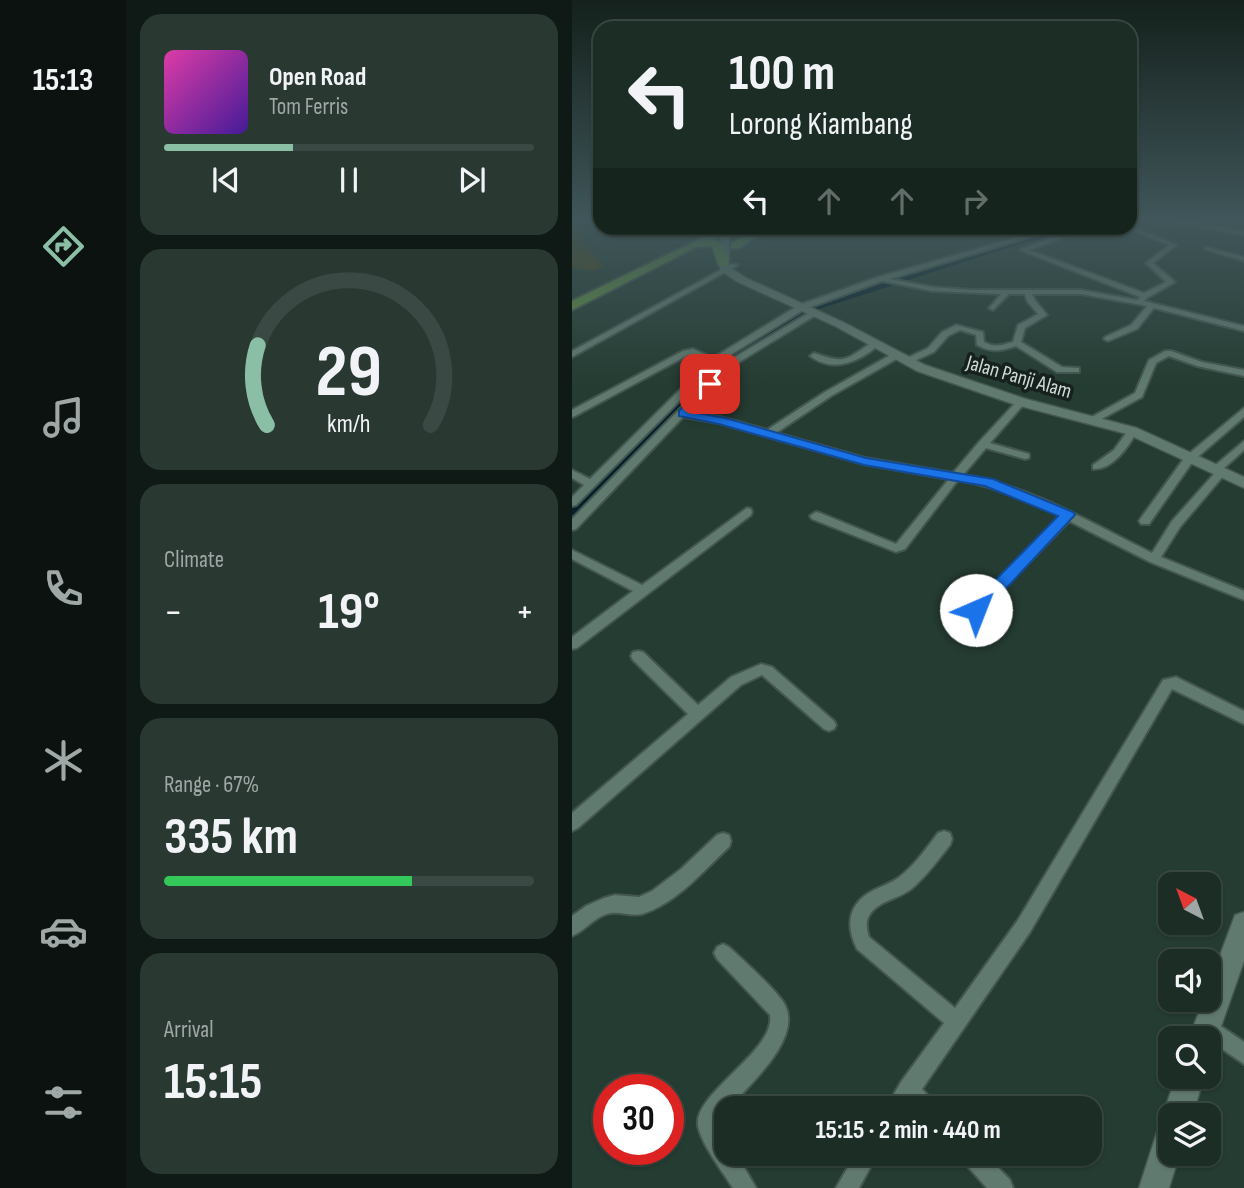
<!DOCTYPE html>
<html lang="en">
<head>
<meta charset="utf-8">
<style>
  body { margin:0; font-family:"Sofia Sans Condensed",sans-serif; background:#293932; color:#f1f3f6; height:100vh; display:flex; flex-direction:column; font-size:26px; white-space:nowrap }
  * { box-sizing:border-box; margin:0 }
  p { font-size:23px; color:#a0a8a7 }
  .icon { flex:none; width:38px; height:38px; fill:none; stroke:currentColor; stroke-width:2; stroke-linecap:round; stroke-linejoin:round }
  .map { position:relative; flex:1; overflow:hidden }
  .drawer { display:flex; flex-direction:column; gap:14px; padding:14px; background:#0f1915; width:446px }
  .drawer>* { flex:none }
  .top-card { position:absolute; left:21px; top:21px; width:544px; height:214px; border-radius:21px; box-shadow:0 2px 5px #0004,0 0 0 2px #3a4943; background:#1c2d26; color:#f1f3f6; overflow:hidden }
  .needle { width:46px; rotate:319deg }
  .tools { position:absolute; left:586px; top:872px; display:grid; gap:14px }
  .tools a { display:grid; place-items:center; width:63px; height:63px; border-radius:14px; background:#1c2d26; box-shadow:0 2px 5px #0004,0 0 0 2px #3a4943; font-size:35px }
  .speed { position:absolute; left:21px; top:1074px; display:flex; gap:14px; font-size:35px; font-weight:700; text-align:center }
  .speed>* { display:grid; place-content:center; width:91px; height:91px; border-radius:50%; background:#1c2d26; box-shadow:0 2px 5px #0004,0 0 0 2px #3a4943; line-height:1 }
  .speed .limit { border:10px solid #d22; background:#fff; color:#111 }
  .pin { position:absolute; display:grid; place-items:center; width:60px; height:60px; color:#fff; margin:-30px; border-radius:14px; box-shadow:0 4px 10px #0006 }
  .me { position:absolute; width:77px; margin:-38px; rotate:44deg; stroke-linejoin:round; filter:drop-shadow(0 0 5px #0008) }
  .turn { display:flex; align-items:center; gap:24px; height:147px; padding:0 21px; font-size:32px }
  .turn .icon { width:91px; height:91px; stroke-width:2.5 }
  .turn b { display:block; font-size:49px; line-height:60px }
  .lanes { display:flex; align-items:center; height:66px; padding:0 21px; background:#0003; justify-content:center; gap:35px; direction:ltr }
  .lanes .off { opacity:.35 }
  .big { font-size:52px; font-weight:700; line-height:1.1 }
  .drawer .widget { flex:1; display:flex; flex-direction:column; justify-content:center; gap:10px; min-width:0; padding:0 24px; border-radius:21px; background:#293932 }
  .drawer .dial { align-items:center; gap:0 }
  .dial svg { height:182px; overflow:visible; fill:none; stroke:#3a4943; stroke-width:7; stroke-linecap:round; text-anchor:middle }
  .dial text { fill:#f1f3f6; stroke:none }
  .song { display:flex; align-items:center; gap:21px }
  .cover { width:84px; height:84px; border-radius:10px; background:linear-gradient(135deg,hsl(320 70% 55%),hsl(260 70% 35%)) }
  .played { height:7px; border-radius:4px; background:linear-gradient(90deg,#8abfa5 35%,#3a4943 35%) }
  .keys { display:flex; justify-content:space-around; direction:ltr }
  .heat { display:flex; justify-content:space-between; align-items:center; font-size:38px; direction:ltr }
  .charge { height:10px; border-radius:5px; background:linear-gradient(90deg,#34c759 67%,#3a4943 0) }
  .trip { position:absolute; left:142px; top:1096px; width:388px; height:70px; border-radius:21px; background:#1c2d26; box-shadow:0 2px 5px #0004,0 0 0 2px #3a4943; font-weight:700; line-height:70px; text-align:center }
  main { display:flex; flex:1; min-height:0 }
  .dock { display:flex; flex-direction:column; width:126px; justify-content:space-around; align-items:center; background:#0b120f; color:#a0a8a7 }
  .dock .icon { width:49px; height:49px }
  .dock .selected { color:#8abfa5 }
  .dock b { font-size:32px; color:#f1f3f6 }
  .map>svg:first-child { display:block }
  .green { fill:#494311 }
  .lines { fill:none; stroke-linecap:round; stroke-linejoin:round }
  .river { fill:#04212d; fill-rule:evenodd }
  .minor-casing { stroke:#43564f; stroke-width:4 }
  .secondary-casing { stroke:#43564f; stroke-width:3 }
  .trunk-casing { stroke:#43564f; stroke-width:4 }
  .minor { fill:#617a6f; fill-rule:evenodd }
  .secondary { fill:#617a6f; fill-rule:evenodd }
  .trunk { fill:#5e8f40; fill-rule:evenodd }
  .route { fill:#1a73e8; stroke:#114b97; stroke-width:2 }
  .labels { text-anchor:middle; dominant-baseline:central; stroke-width:7; stroke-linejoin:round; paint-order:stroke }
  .far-street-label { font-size:21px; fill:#cfdcd6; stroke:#16201c }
</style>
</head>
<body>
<main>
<nav class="dock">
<b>15:13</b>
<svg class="icon selected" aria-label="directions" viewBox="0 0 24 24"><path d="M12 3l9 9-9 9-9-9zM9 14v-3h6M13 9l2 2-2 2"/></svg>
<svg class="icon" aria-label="music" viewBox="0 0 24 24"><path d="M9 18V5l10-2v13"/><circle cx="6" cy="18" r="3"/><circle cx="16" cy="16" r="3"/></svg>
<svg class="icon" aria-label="phone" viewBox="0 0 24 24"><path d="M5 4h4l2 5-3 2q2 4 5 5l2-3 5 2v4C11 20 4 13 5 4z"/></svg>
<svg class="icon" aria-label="climate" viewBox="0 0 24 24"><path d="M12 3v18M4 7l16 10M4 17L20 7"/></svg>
<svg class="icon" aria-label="car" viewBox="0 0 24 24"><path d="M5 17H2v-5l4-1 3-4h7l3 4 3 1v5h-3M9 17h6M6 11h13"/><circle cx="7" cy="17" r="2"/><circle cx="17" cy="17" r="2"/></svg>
<svg class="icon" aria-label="filters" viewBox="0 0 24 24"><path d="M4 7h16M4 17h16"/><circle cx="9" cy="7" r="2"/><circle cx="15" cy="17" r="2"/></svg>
</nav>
<section class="drawer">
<div class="widget">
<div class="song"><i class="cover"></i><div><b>Open Road</b><p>Tom Ferris</p></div></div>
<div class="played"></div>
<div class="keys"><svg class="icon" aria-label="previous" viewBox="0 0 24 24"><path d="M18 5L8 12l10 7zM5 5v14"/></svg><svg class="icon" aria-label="pause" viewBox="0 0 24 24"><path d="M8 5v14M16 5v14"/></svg><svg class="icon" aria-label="next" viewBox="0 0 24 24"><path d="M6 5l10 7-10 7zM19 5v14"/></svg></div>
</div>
<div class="widget dial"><svg viewBox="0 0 100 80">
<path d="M14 69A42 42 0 1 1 86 69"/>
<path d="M14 69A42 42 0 0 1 10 34" stroke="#8abfa5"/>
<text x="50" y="56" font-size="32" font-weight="700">29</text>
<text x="50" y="72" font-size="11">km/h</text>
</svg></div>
<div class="widget"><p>Climate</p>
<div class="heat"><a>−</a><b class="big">19°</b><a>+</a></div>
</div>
<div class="widget"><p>Range · 67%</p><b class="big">335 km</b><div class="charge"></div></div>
<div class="widget"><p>Arrival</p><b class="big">15:15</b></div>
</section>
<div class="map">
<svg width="672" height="1188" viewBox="0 0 672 1188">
  <rect width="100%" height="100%" fill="#253c32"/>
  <path class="green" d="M0,221L18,251L32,267L20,271L0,267Z"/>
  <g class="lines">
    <path class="river" d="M491,228H509L435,248L238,312L151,367L7,513L0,515V498L141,361L227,309L427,243Z"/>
    <g class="minor-casing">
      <g id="minor">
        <path d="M597,221H611L672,231V235Z"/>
        <path d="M558,226L605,245L581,263L603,282L575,298L572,301L672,326V331L582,308L565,329L536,341L532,339L533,337L559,325L575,306L509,294H460L463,300L475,315L453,328L449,342L490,367L507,368V372H485L444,346C428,351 420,353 405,345L404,335L388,330L376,336L362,352L336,364L333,363V359L356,348L370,332L384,325L411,332L412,342C423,348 429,345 441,342L446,325L466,314L455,301L453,294H437L421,310L417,308L429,294L360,291L310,281L233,309L145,363L4,505L0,506V497L12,485L0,478V470L18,479L136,362L120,355H116L3,416L0,417V410L111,351L121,349L141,358L227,305L306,277L479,228H487L318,279L360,287L400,290H509L565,300L568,297L448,250L489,234L540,228L537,230L490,238L457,250L572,293L594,282L574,263L597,245L554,228Z"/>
        <path d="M633,247L672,257V261L633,249Z"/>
        <path d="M160,264L166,265L0,357V351Z"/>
        <path d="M240,311L247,313L159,367L116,412L148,417L195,430L253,392L322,353H328V357L259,396L204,433L293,458L381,473L407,442L446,400H452V404L418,443L457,454V458L453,459L414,448L391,475C459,486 519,523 580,553L600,521L642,474L638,471L639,469L672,441V450L650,470L653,473L652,475L608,527L589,557L672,591V600L578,562L497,521L408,613H400L398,610L400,607L488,516C456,500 422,486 386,480L333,549L324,552L240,519L238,516L244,512L248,513L324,544L377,479L292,464L147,423L111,417L4,529L0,530V519L153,363Z"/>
        <path d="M302,341L309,343C289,361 262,374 238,356L242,353C275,365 274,359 302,341Z"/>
        <path d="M593,351H599L630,362L672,370V376L625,366L597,356L584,363L570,397L524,422H518V418L563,393L577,360Z"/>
        <path d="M672,408V417L621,461L577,524H569L567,521L569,518L613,457Z"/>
        <path d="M560,428L565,431C557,446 541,470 521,469V465L542,450L557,429Z"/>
        <path d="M175,508L179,509L180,512L179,515L5,648L0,649V637L61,591L0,559V550L70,585Z"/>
        <path d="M66,651L71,652L126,705L159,677L189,664L200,667L262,721L264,725L262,729L257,731L252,729L190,675L169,685L6,828L0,831V813L116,714L61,660L59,656L61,652Z"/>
        <path d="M604,677L672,711V724L600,689L458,932L350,1089L361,1101L364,1108H340L338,1106L336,1108H314L329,1082L372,1023L285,949C273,925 276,903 302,890C310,886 319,883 326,878C342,866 354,849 366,833L372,831L378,833L380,839L378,845C366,860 354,877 338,890C326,899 305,901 297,916C293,922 295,930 297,937L383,1008L446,920L591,680Z"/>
        <path d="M151,833L157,835L159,841L157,847C131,871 105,903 70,914C57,917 45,909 32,915C20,920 12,931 0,936V916L14,906L32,898L43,895L67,897L80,891L109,869L145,835Z"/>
        <path d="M151,944L157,947C171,960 205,990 213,1005C230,1039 178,1084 157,1108H154V1111L147,1120V1126L154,1137V1153H164L184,1188H161C150,1171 130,1145 126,1126C120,1094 204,1051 198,1015L145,959L142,953L145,947Z"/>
        <path d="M634,1016L672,1042V1064L637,1040V1038L627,1033L624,1026L627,1019Z"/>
        <path d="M284,1153H306L287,1188H264Z"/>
        <path d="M387,1153H412L438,1180L441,1188H415L390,1160Z"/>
      </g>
    </g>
    <g class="secondary-casing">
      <g id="secondary">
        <path d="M139,228H149L157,233V267L174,278L271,322L353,365L454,399L565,428L672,477V488L555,434L444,405L345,371L263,326L166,282L148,270L149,236Z"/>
        <path d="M672,912V961L645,1038L641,1048L637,1049V1038H617L632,999H637V985L663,915Z"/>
        <path d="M604,1076H632L621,1115H598V1153H608L597,1188H567L587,1126L595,1123L591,1115Z"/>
      </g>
    </g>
    <g class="trunk-casing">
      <g id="trunk">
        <path d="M151,228H170L138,240C152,240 157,255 155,266H147L140,246L124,247L0,310V301Z"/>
        <path d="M186,228H197L167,248H159V244Z"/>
      </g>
    </g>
    <use href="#minor" class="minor"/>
    <use href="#secondary" class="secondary"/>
    <use href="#trunk" class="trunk"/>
  </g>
  <linearGradient id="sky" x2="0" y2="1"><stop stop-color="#14211c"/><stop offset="0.57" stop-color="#40565a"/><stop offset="1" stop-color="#40565a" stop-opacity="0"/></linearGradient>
  <rect width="672" height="387" fill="url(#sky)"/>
  <path class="route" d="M134,382L144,384L120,412L153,418L294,458L421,479L501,512L503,515L410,614H398L396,610L398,606L486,516L413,486L292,465L147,424L107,416V411Z"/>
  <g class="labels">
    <g class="far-street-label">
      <text transform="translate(447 377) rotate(16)">Jalan Panji Alam</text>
    </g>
  </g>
</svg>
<div class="tools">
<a><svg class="needle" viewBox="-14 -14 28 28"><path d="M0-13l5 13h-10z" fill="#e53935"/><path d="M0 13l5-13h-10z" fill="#a0a8a7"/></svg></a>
<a><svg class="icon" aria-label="sound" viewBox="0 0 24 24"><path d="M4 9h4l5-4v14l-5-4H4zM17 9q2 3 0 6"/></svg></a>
<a><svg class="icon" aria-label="search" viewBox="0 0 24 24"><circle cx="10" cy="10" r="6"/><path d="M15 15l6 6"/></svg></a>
<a><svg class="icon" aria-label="layers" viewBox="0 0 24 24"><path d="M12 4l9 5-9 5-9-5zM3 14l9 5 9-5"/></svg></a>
</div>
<div class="speed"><div class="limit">30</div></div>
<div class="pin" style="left:138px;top:384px;background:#d93025"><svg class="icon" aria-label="arrive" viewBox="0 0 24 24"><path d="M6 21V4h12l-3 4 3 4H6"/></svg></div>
<svg class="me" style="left:404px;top:610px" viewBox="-20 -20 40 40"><circle r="19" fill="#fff"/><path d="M0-13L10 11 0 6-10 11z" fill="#1a73e8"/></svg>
<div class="trip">15:15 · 2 min · 440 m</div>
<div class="top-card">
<div class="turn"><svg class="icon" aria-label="left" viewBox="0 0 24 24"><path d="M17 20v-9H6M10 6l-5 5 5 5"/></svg><div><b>100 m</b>Lorong Kiambang</div></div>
<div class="lanes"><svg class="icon" aria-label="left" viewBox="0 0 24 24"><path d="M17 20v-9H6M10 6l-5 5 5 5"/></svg><svg class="icon off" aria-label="ahead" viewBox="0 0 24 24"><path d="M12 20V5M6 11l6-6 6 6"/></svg><svg class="icon off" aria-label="ahead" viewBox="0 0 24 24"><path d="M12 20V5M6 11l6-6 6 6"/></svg><svg class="icon off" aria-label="right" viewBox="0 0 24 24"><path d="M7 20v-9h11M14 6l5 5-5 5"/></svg></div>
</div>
</div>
</main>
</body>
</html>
